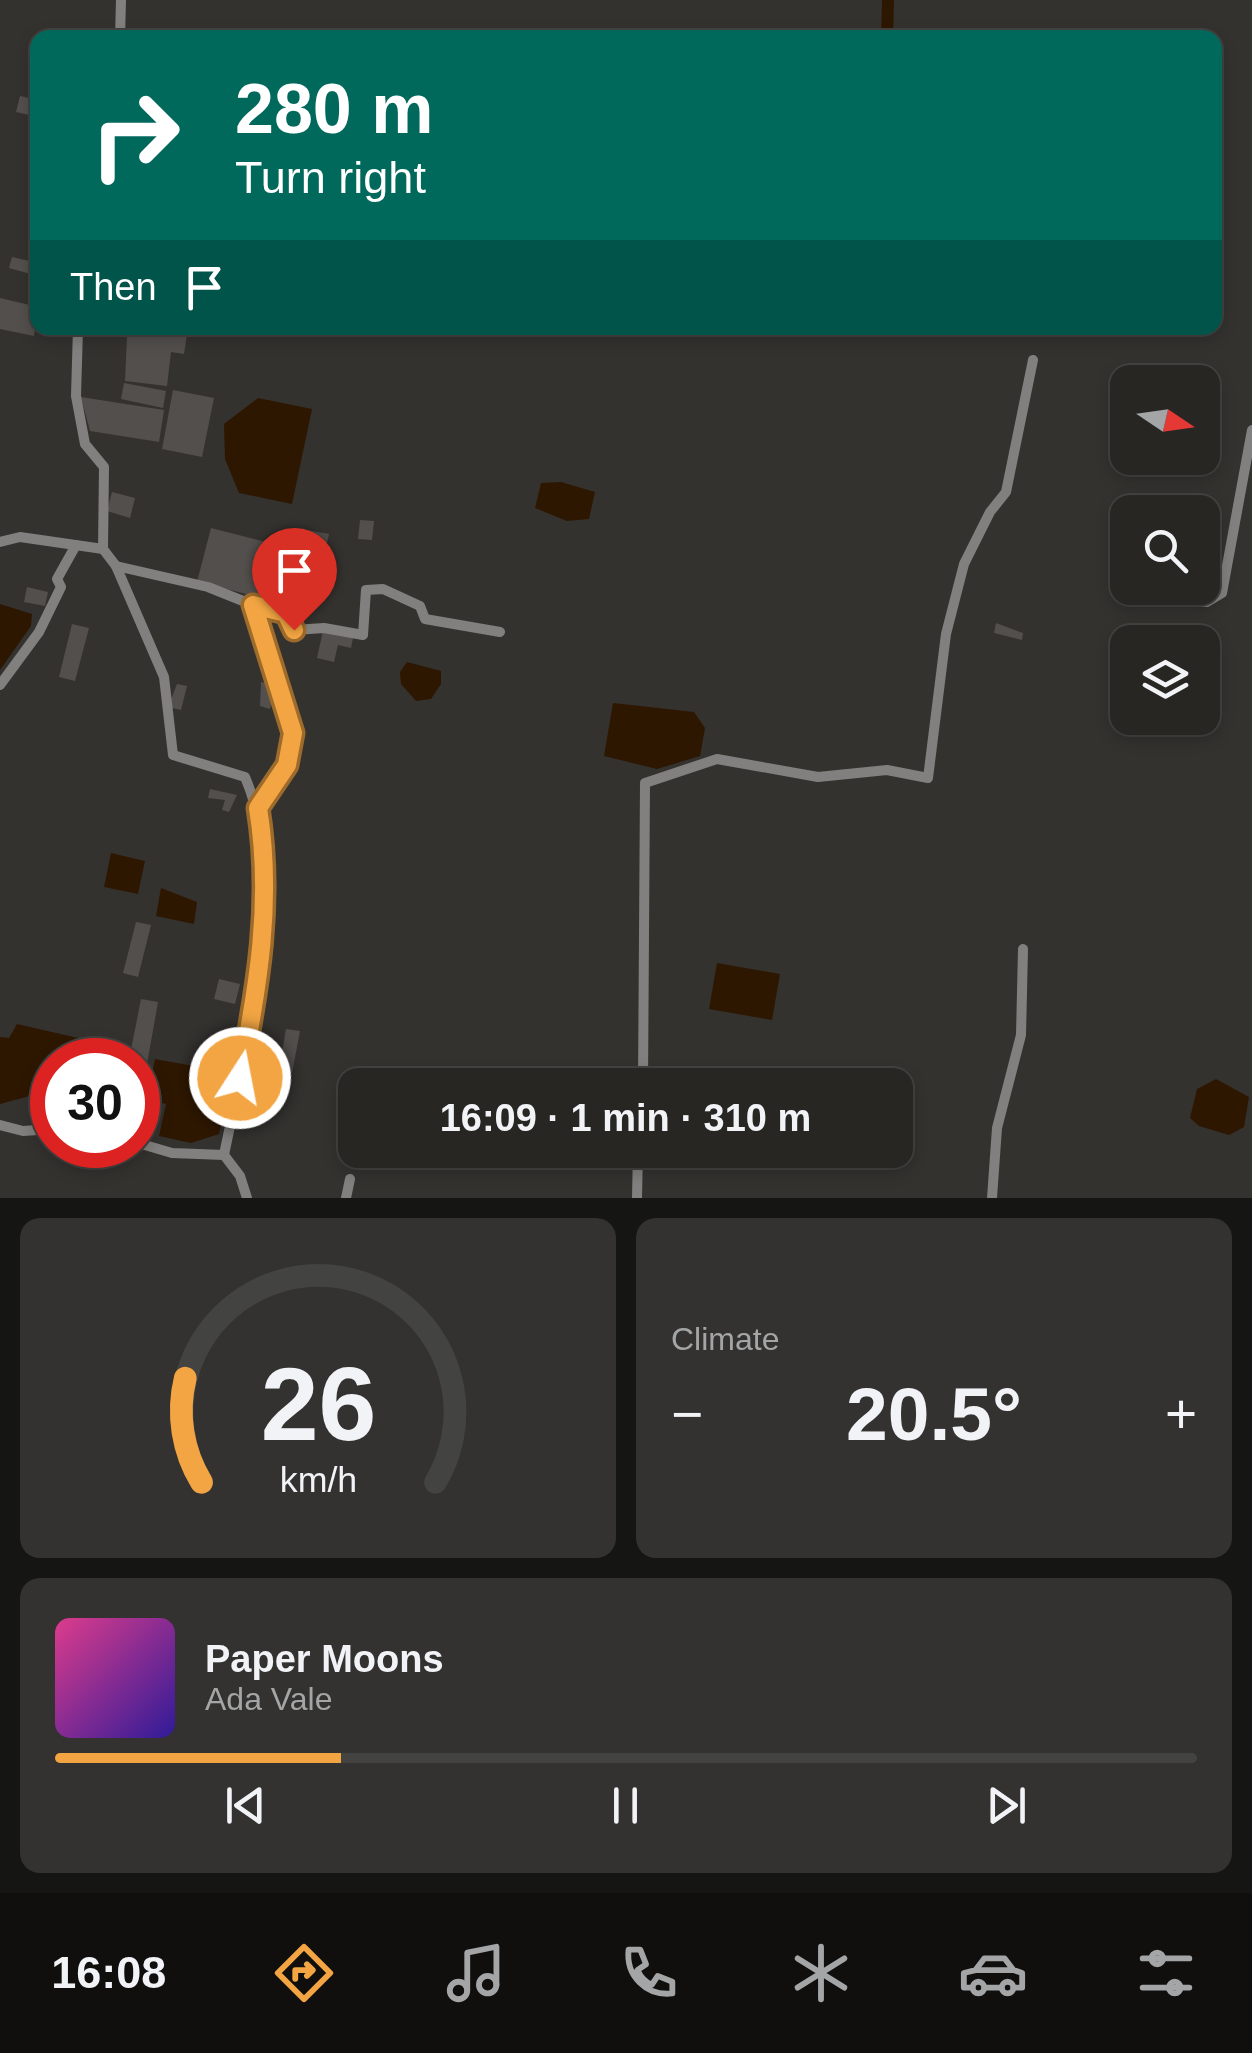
<!DOCTYPE html>
<html lang="en">
<head>
<meta charset="utf-8">
<style>
  body { margin:0; font-family:Helvetica,sans-serif; background:#333230; color:#f1f3f6; height:100vh; display:flex; flex-direction:column; font-size:38px; white-space:nowrap }
  * { box-sizing:border-box; margin:0 }
  p { font-size:32px; color:#a4a5a6 }
  .icon { flex:none; width:55px; height:55px; fill:none; stroke:currentColor; stroke-width:2; stroke-linecap:round; stroke-linejoin:round }
  .map { position:relative; height:1198px; overflow:hidden }
  .details { display:flex; flex-direction:column; gap:20px; padding:20px; background:#151513; flex:1 }
  .details>* { flex:none }
  .hud { position:absolute; left:30px; top:30px; width:1192px; height:305px; border-radius:20px; box-shadow:0 5px 15px #0003,0 0 0 2px #434341; background:#00695c; color:#fff; overflow:hidden }
  .needle { width:65px; rotate:103deg }
  .buttons { position:absolute; left:1110px; top:365px; display:grid; gap:20px }
  .buttons a { display:grid; place-items:center; width:110px; height:110px; border-radius:20px; background:#272623; box-shadow:0 5px 15px #0003,0 0 0 2px #434341; font-size:50px }
  .speed { position:absolute; left:30px; top:1038px; display:flex; gap:20px; font-size:50px; font-weight:700; text-align:center }
  .speed>* { display:grid; place-content:center; width:130px; height:130px; border-radius:50%; background:#272623; box-shadow:0 5px 15px #0003,0 0 0 2px #434341; line-height:1 }
  .speed .limit { border:15px solid #d22; background:#fff; color:#111 }
  .pin { position:absolute; display:grid; place-items:center; width:85px; height:85px; color:#fff; margin:-102px -42px; border-radius:50% 50% 50% 0; rotate:-45deg; box-shadow:0 0 10px #0007 }
  .pin .icon { rotate:45deg }
  .me { position:absolute; width:110px; margin:-55px; rotate:11deg; stroke-linejoin:round; filter:drop-shadow(0 0 8px #0008) }
  .turn { display:flex; align-items:center; gap:35px; height:210px; padding:0 40px; font-size:45px }
  .turn .icon { width:130px; height:130px; stroke-width:2.5 }
  .turn b { display:block; font-size:70px; line-height:85px }
  .then { display:flex; align-items:center; height:95px; padding:0 40px; background:#0003; gap:20px; font-size:38px }
  .big { font-size:75px; font-weight:800; line-height:1.1 }
  .details .card { flex:1; display:flex; flex-direction:column; justify-content:center; gap:15px; min-width:0; padding:0 35px; border-radius:20px; background:#333230 }
  .details .dial { align-items:center; gap:0 }
  .dial svg { height:260px; overflow:visible; fill:none; stroke:#434341; stroke-width:7; stroke-linecap:round; text-anchor:middle }
  .dial text { fill:#f1f3f6; stroke:none }
  .song { display:flex; align-items:center; gap:30px }
  .cover { width:120px; height:120px; border-radius:15px; background:linear-gradient(135deg,hsl(330 70% 55%),hsl(250 70% 35%)) }
  .played { height:10px; border-radius:5px; background:linear-gradient(90deg,#f2a542 25%,#434341 25%) }
  .keys { display:flex; justify-content:space-around; direction:ltr }
  .heat { display:flex; justify-content:space-between; align-items:center; font-size:55px; direction:ltr }
  .details .tiles { flex:1; display:grid; gap:20px; grid-template-columns:1fr 1fr }
  .card:last-child { grid-column:span 2 }
  .trip { position:absolute; left:338px; top:1068px; width:575px; height:100px; border-radius:20px; background:#272623; box-shadow:0 5px 15px #0003,0 0 0 2px #434341; font-weight:800; line-height:100px; text-align:center }
  .menu { display:flex; height:160px; justify-content:space-around; align-items:center; background:#100f0e; color:#a4a5a6 }
  .menu .icon { width:70px; height:70px }
  .menu .selected { color:#f2a542 }
  .menu b { font-size:45px; color:#f1f3f6 }
  .map>svg:first-child { display:block }
  .water { fill:#2e1700 }
  .lines { fill:none; stroke-linecap:round; stroke-linejoin:round }
  .canal { stroke:#2e1700; stroke-width:12 }
  .building { fill:#524f4d }
  .street { stroke:#81807f; stroke-width:10 }
  .route-casing { stroke:#9d6b2b; stroke-width:25 }
  .route { stroke:#f2a542; stroke-width:18 }
</style>
</head>
<body>
<div class="map">
<svg width="1252" height="1198" viewBox="0 0 1252 1198">
  <rect width="100%" height="100%" fill="#34322f"/>
  <g class="water">
    <path d="M258,398L312,409L292,504L239,493L225,459L224,424Z"/>
    <path d="M561,482L595,492L589,519L567,521L535,508L541,483Z"/>
    <path d="M0,604L32,614L31,626L0,670Z"/>
    <path d="M407,662L441,671V684L431,699L416,701L401,684L400,672Z"/>
    <path d="M613,703L694,712L705,728L700,756L657,769L604,756Z"/>
    <path d="M111,853L145,861L138,894L104,887Z"/>
    <path d="M161,888L197,902L194,924L156,916Z"/>
    <path d="M717,963L780,974L772,1020L709,1009Z"/>
    <path d="M17,1024L91,1041L96,1060H52V1090L0,1104V1037L9,1038Z"/>
    <path d="M155,1059L232,1073L219,1134L191,1143L159,1136L166,1104L147,1099Z"/>
    <path d="M1216,1079L1249,1097L1244,1127L1229,1135L1199,1126L1190,1118L1197,1089Z"/>
  </g>
  <g class="lines">
    <path class="canal" d="M887,38L888,0"/>
  </g>
  <g class="building">
    <path d="M20,96L38,100V117L16,112Z"/>
    <path d="M12,257L38,263V276L9,268Z"/>
    <path d="M0,298L38,307L34,336L0,329Z"/>
    <path d="M98,328H188L184,354L171,352L167,386L125,381L127,337L98,333Z"/>
    <path d="M124,383L166,391L163,408L121,399Z"/>
    <path d="M173,390L214,398L202,457L162,449Z"/>
    <path d="M81,397L164,410L159,442L90,431Z"/>
    <path d="M112,492L135,498L130,518L107,511Z"/>
    <path d="M360,520L374,521L372,540L358,539Z"/>
    <path d="M211,528L285,547L271,600L197,582Z"/>
    <path d="M307,530L329,534L314,605L293,601Z"/>
    <path d="M27,587L48,592L45,606L24,602Z"/>
    <path d="M996,623L1023,633L1022,640L994,633Z"/>
    <path d="M72,624L89,628L75,681L59,677Z"/>
    <path d="M323,631L353,638L351,648L338,645L334,662L317,658Z"/>
    <path d="M261,682L271,684L269,692L274,693L270,709L260,706Z"/>
    <path d="M177,684L187,686L181,710L168,707Z"/>
    <path d="M210,789L237,795L229,812L222,810L225,800L208,798Z"/>
    <path d="M136,922L151,925L138,977L123,973Z"/>
    <path d="M219,979L240,984L235,1004L214,999Z"/>
    <path d="M141,999L158,1002L147,1064L129,1060Z"/>
    <path d="M286,1029L300,1031L292,1073L279,1070Z"/>
    <path d="M707,1067L725,1070L722,1085H703Z"/>
  </g>
  <g class="lines">
    <g class="street">
      <path d="M120,38L121,0"/>
      <path d="M78,328L76,396L85,444L104,467L103,549L116,566L164,677L173,755L245,777C293,890 247,1040 224,1155L240,1176L247,1198"/>
      <path d="M0,542L20,537L103,549"/>
      <path d="M116,566L208,587L253,605"/>
      <path d="M1139,596L1207,602L1222,593L1252,430"/>
      <path d="M0,685L39,632L61,587L57,579L76,545"/>
      <path d="M258,808L287,765L293,733L253,605L286,613L294,630L324,628L363,635L366,590L383,589L420,606L425,619L500,632"/>
      <path d="M643,1085L645,783L717,759L818,777L887,770L928,778L946,634L964,564L990,512L1006,492L1033,360"/>
      <path d="M0,1125L23,1131L52,1129"/>
      <path d="M138,1143L172,1153L224,1155"/>
      <path d="M346,1198L350,1179"/>
      <path d="M637,1198L638,1150"/>
      <path d="M992,1198L997,1128L1021,1035L1023,949"/>
    </g>
  </g>
  <g class="lines">
    <g class="route-casing">
      <path id="route" d="M240,1078C258,988 273,900 258,808L287,765L293,733L253,605L286,613L294,630"/>
    </g>
    <use href="#route" class="route"/>
  </g>
</svg>
<div class="buttons">
<a><svg class="needle" viewBox="-14 -14 28 28"><path d="M0-13l5 13h-10z" fill="#e53935"/><path d="M0 13l5-13h-10z" fill="#a4a5a6"/></svg></a>
<a><svg class="icon" aria-label="search" viewBox="0 0 24 24"><circle cx="10" cy="10" r="6"/><path d="M15 15l6 6"/></svg></a>
<a><svg class="icon" aria-label="layers" viewBox="0 0 24 24"><path d="M12 4l9 5-9 5-9-5zM3 14l9 5 9-5"/></svg></a>
</div>
<div class="speed"><div class="limit">30</div></div>
<div class="pin" style="left:294px;top:630px;background:#d93025"><svg class="icon" aria-label="arrive" viewBox="0 0 24 24"><path d="M6 21V4h12l-3 4 3 4H6"/></svg></div>
<svg class="me" style="left:240px;top:1078px" viewBox="-20 -20 40 40"><circle r="17" fill="#f2a542" stroke="#fff" stroke-width="3"/><path d="M0-11L8 9 0 5-8 9z" fill="#fff"/></svg>
<div class="trip">16:09 · 1 min · 310 m</div>
<div class="hud">
<div class="turn"><svg class="icon" aria-label="right" viewBox="0 0 24 24"><path d="M7 20v-9h11M14 6l5 5-5 5"/></svg><div><b>280 m</b>Turn right</div></div>
<div class="then">Then<svg class="icon" aria-label="arrive" viewBox="0 0 24 24"><path d="M6 21V4h12l-3 4 3 4H6"/></svg></div>
</div>
</div>
<section class="details">
<div class="tiles">
<div class="card dial"><svg viewBox="0 0 100 80">
<path d="M14 69A42 42 0 1 1 86 69"/>
<path d="M14 69A42 42 0 0 1 9 37" stroke="#f2a542"/>
<text x="50" y="56" font-size="32" font-weight="700">26</text>
<text x="50" y="72" font-size="11">km/h</text>
</svg></div>
<div class="card"><p>Climate</p>
<div class="heat"><a>−</a><b class="big">20.5°</b><a>+</a></div>
</div>
<div class="card">
<div class="song"><i class="cover"></i><div><b>Paper Moons</b><p>Ada Vale</p></div></div>
<div class="played"></div>
<div class="keys"><svg class="icon" aria-label="previous" viewBox="0 0 24 24"><path d="M18 5L8 12l10 7zM5 5v14"/></svg><svg class="icon" aria-label="pause" viewBox="0 0 24 24"><path d="M8 5v14M16 5v14"/></svg><svg class="icon" aria-label="next" viewBox="0 0 24 24"><path d="M6 5l10 7-10 7zM19 5v14"/></svg></div>
</div>
</div>
</section>
<nav class="menu">
<b>16:08</b>
<svg class="icon selected" aria-label="directions" viewBox="0 0 24 24"><path d="M12 3l9 9-9 9-9-9zM9 14v-3h6M13 9l2 2-2 2"/></svg>
<svg class="icon" aria-label="music" viewBox="0 0 24 24"><path d="M9 18V5l10-2v13"/><circle cx="6" cy="18" r="3"/><circle cx="16" cy="16" r="3"/></svg>
<svg class="icon" aria-label="phone" viewBox="0 0 24 24"><path d="M5 4h4l2 5-3 2q2 4 5 5l2-3 5 2v4C11 20 4 13 5 4z"/></svg>
<svg class="icon" aria-label="climate" viewBox="0 0 24 24"><path d="M12 3v18M4 7l16 10M4 17L20 7"/></svg>
<svg class="icon" aria-label="car" viewBox="0 0 24 24"><path d="M5 17H2v-5l4-1 3-4h7l3 4 3 1v5h-3M9 17h6M6 11h13"/><circle cx="7" cy="17" r="2"/><circle cx="17" cy="17" r="2"/></svg>
<svg class="icon" aria-label="filters" viewBox="0 0 24 24"><path d="M4 7h16M4 17h16"/><circle cx="9" cy="7" r="2"/><circle cx="15" cy="17" r="2"/></svg>
</nav>
</body>
</html>
